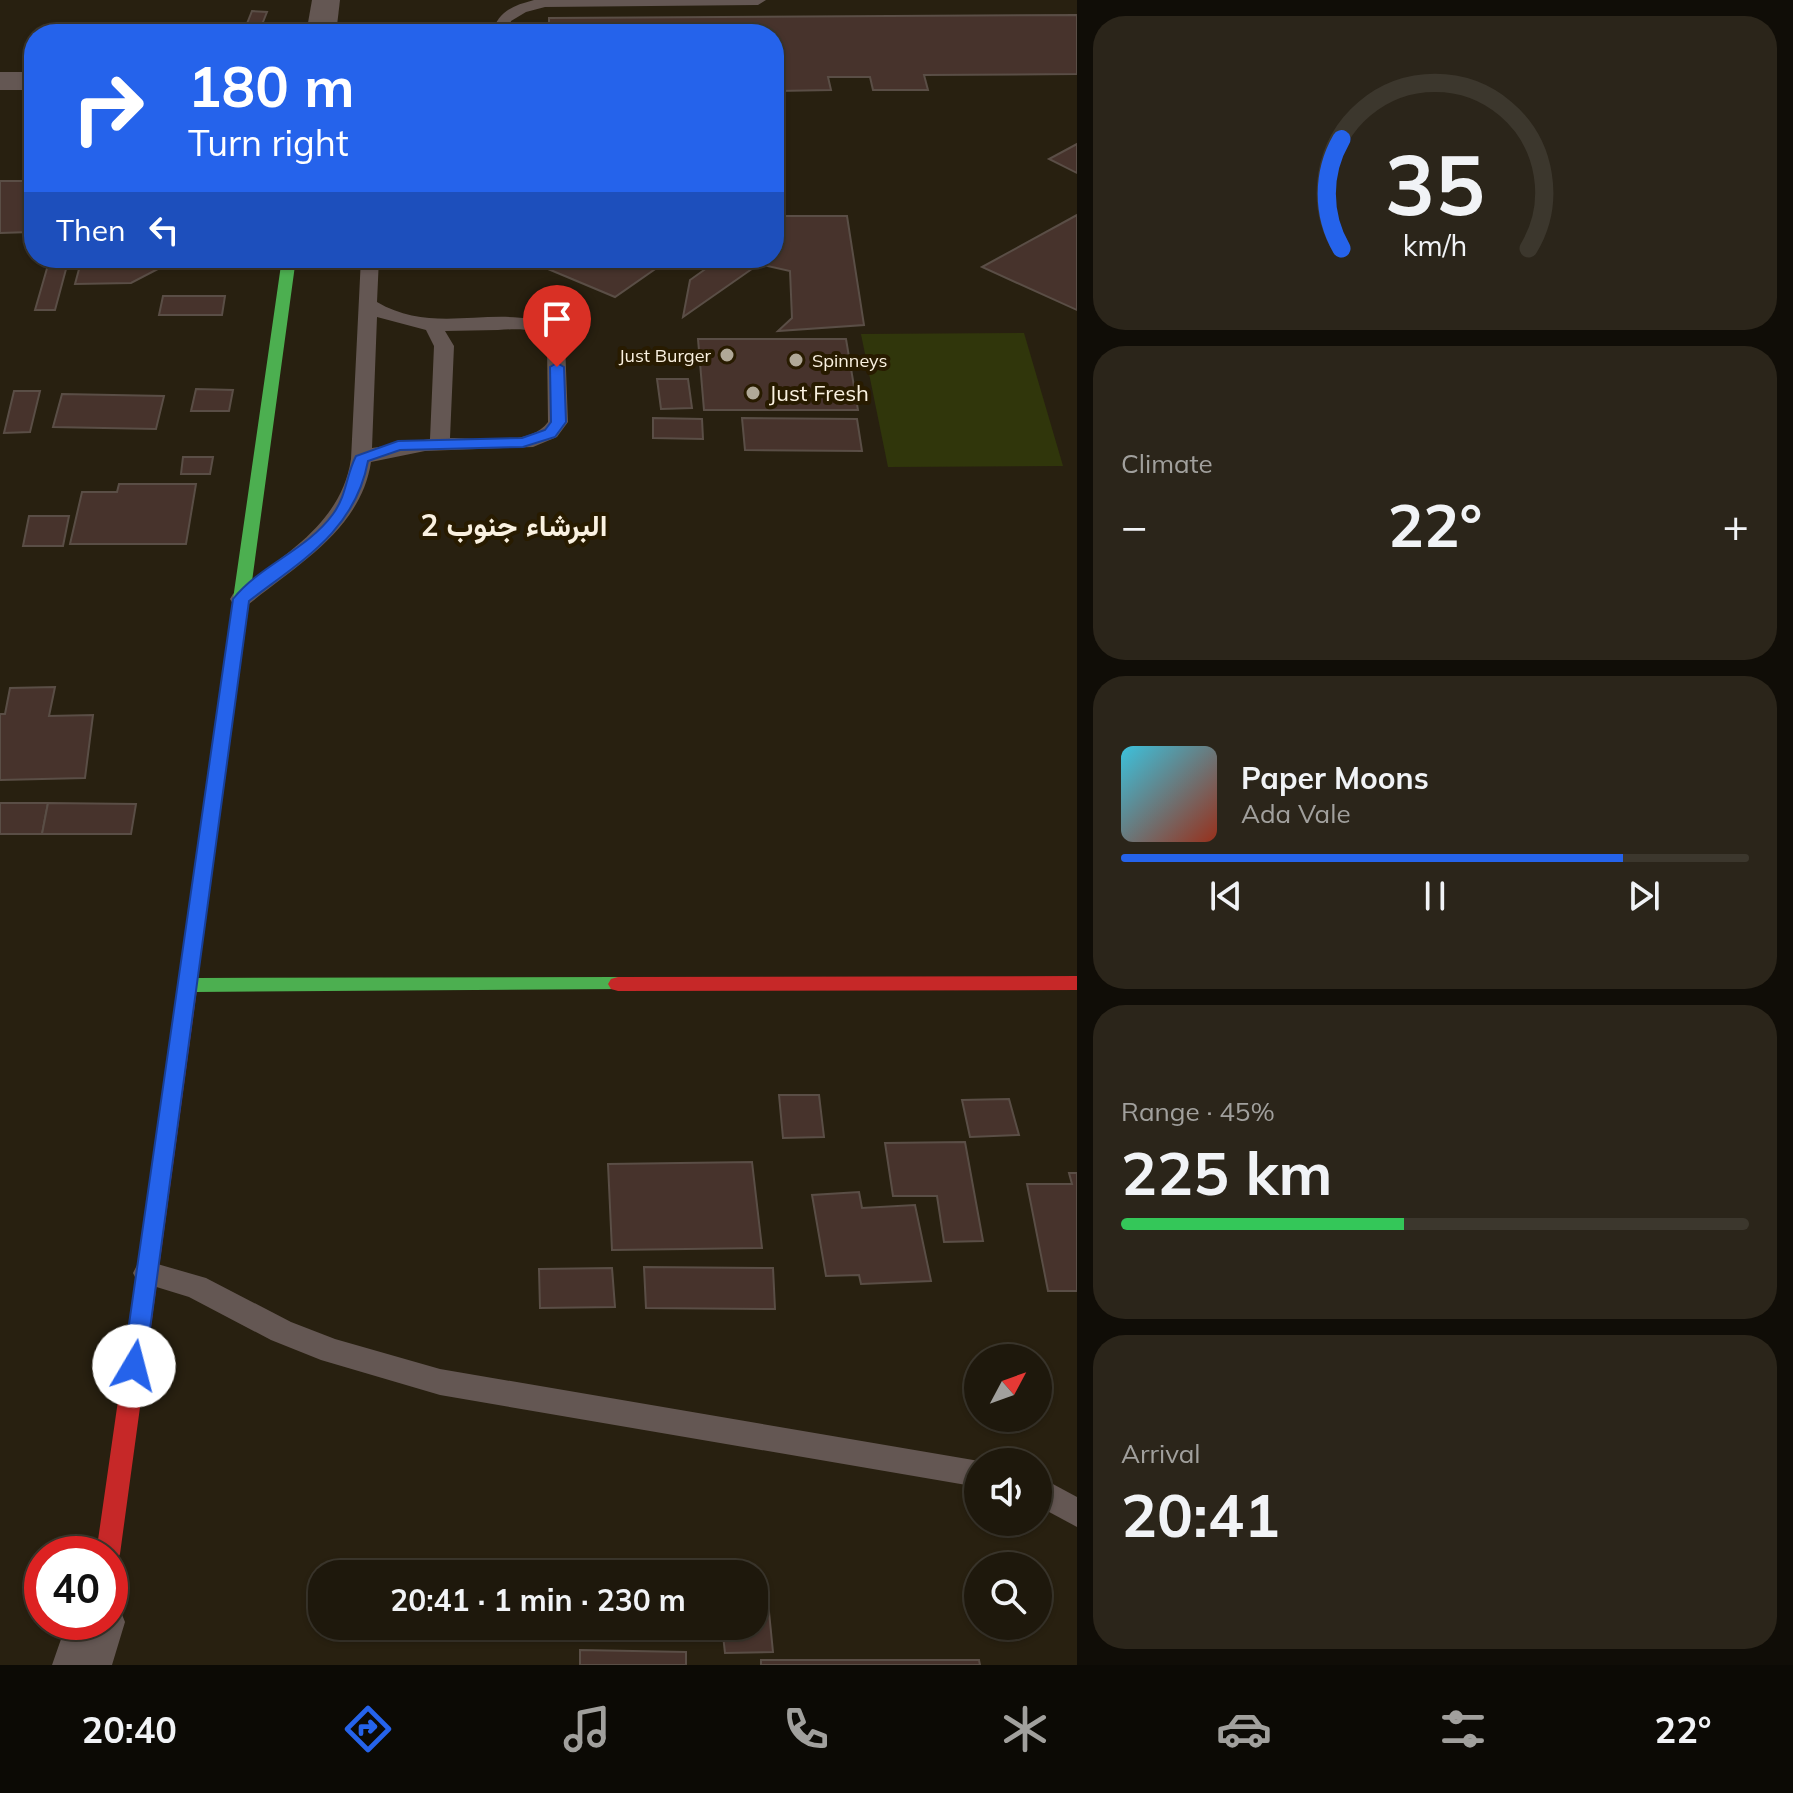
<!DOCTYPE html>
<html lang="en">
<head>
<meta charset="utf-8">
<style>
  body { margin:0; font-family:Mulish,Vazirmatn,sans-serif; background:#2b251a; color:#f1f3f6; height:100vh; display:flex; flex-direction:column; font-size:30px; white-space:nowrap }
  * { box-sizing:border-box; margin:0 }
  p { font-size:26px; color:#a1a09d }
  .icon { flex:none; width:44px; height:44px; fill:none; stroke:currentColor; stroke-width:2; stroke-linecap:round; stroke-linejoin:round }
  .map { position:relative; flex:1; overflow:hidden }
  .drawer { display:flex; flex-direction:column; gap:16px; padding:16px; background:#100d07; width:716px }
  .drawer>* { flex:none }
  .guide { position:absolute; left:24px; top:24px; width:760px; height:244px; border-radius:32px; box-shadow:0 2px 6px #0004,0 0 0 2px #3c372d; background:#2563eb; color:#fff; overflow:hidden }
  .needle { width:52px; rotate:49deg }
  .fabs { position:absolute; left:964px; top:1344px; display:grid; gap:16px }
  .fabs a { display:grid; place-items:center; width:88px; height:88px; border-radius:50%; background:#1e180c; box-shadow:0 2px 6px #0004,0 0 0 2px #3c372d; font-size:40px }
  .speed { position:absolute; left:24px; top:1536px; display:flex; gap:16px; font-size:40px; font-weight:700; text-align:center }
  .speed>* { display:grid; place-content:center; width:104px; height:104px; border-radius:50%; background:#1e180c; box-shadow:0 2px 6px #0004,0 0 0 2px #3c372d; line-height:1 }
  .speed .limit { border:12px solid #d22; background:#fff; color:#111 }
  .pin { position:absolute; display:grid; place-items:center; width:68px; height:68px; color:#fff; margin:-82px -34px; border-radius:50% 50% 50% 0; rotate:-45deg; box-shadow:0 0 8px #0007 }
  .pin .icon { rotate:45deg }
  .me { position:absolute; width:88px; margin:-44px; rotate:8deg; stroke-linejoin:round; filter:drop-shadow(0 0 6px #0008) }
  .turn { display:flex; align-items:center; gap:28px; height:168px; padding:0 32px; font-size:36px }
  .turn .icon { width:104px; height:104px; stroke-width:2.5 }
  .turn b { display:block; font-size:56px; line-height:68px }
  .then { display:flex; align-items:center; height:76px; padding:0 32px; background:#0003; gap:16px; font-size:30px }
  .big { font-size:60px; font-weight:700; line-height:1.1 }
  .drawer .tile { flex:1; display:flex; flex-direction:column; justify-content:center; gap:12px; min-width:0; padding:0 28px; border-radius:32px; background:#2b251a }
  .drawer .dial { align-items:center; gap:0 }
  .dial svg { height:208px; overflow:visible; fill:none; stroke:#3c372d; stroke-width:7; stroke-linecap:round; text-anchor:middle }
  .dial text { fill:#f1f3f6; stroke:none }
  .song { display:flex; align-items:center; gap:24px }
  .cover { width:96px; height:96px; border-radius:12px; background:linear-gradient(135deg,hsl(190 70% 55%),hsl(10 70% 35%)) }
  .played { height:8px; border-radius:4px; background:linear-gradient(90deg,#2563eb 80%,#3c372d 80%) }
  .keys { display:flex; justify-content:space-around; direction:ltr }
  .heat { display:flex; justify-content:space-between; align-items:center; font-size:44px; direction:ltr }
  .charge { height:12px; border-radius:6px; background:linear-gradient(90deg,#34c759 45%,#3c372d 0) }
  .trip { position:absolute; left:308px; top:1560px; width:460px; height:80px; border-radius:32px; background:#1e180c; box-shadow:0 2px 6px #0004,0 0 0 2px #3c372d; font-weight:700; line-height:80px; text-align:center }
  .dock { display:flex; height:128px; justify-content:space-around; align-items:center; background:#0c0a05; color:#a1a09d }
  .dock .icon { width:56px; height:56px }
  .dock .active { color:#2563eb }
  .dock b { font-size:36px; color:#f1f3f6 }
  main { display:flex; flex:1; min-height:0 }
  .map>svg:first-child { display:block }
  .green { fill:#30360b }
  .building { fill:#47332c; stroke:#5a4e46; stroke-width:2 }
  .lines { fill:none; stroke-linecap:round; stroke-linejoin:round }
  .lane { fill:#645753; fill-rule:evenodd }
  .street { fill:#645753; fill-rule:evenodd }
  .fast { fill:#4caf50; fill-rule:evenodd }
  .jam { fill:#c62828; fill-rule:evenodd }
  .route { fill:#2563eb; stroke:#184099; stroke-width:2 }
  .poi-dot { fill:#b0a897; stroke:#281b00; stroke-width:3 }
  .labels { text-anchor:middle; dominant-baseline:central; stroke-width:8; stroke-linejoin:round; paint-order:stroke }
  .far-poi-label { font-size:18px; fill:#faf1e0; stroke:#281b00; text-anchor:end }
  .poi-label { font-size:22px; fill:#faf1e0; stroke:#281b00; text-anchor:start }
  .district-label { font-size:30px; font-weight:bold; fill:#faf1e0; stroke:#281b00 }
</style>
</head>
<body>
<main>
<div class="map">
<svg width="1077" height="1665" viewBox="0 0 1077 1665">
  <rect width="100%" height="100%" fill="#282010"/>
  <path class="green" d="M1024,333L1063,466L888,467L861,334Z"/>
  <g class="building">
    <path d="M252,11L267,12L261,27L246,26Z"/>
    <path d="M1077,15V74L924,75L928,90H873L870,77H828L831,90L777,91L774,34H549V18Z"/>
    <path d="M1077,144V173L1049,159Z"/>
    <path d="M0,181H34V214L30,232L0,233Z"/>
    <path d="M1077,215V310L982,267Z"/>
    <path d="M774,216H847L864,325L778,331L792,318L790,271L759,264L683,317L690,280L721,258H774Z"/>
    <path d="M50,258H69L55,310H35Z"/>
    <path d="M82,258H179L131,283L75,284Z"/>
    <path d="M564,258H671L615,297L548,269Z"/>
    <path d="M163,296H225L222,315H159Z"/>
    <path d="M698,339H846L858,410H704Z"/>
    <path d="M657,379H688L692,408L661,409Z"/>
    <path d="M196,389L233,390L229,411H191Z"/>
    <path d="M14,391H40L30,432L4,433Z"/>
    <path d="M62,394L164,396L156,429L53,427Z"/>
    <path d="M653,418L702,419L703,439L653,438Z"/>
    <path d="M742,418L857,419L862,451L745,450Z"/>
    <path d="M183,457H213L210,474H181Z"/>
    <path d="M119,484H196L186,544H70L82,492H117Z"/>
    <path d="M29,516H69L63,546H23Z"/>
    <path d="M55,687L49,716L93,715L85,778L0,780V714H5L10,688Z"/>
    <path d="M0,803H48L42,834H0Z"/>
    <path d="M48,803L136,804L131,834H42Z"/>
    <path d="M779,1095H819L824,1137L783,1138Z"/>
    <path d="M1009,1099L1019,1135L970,1137L962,1100Z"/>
    <path d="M965,1142L983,1241L944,1242L937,1196H893L885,1143Z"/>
    <path d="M752,1162L762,1248L612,1250L608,1164Z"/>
    <path d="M1069,1173H1077V1291H1048L1027,1184H1072Z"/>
    <path d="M859,1192L862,1208L915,1205L931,1281L861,1284L859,1275L826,1276L812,1195Z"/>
    <path d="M644,1267L773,1268L775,1309L646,1308Z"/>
    <path d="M612,1268L615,1307L540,1308L539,1269Z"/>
    <path d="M754,1592H767L773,1652L725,1653L722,1626H754Z"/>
    <path d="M499,1626H689L690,1632H499Z"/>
    <path d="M580,1650L686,1652V1665H580Z"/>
    <path d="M761,1660H979L980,1665H761Z"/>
  </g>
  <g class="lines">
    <g class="lane">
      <path d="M534,0H766L758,5L545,7L526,12L511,21L508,34H492C498,11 512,6 534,0Z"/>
      <path d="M361,258H379L377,302C436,337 497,302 555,326L565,343L568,422L557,437L533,447L425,451L371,462C361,529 297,565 249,604H233L230,599L233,594C282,556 341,525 351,459ZM377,317L426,330L434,346L430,439L372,448ZM498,330C516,329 536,326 547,343L548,422C530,447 478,438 450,438L454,346L445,331Z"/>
      <path d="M147,1261L206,1278L291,1322L335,1339L440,1369L985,1462H978V1487L440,1395L321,1360L271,1340L189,1297L137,1281L133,1273L137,1265Z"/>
      <path d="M1038,1476L1077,1497V1527L1038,1506Z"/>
    </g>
    <g class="street">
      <path d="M312,0H340L336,34H306Z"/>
      <rect x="0" y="72" width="34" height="18"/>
      <path d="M110,1600L117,1602L125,1622L112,1665H52L67,1622H110Z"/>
    </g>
    <path class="fast" d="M282,258H296L198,978L618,977L625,979L628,984L625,989L195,992L187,996L180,994L177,989Z"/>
    <g class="jam">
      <path d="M1077,976V990L618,991L611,989L608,984L611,979L618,977Z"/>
      <path d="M187,982L194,984L197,989L120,1554L116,1562L110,1564V1554H96L177,989L180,984Z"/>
    </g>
  </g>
  <path class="route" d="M557,363L564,367L566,422L555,437L523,447L400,450L368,461C355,531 301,561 249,601L145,1366L142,1373L134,1376L126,1373L123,1366L233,599C260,565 307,550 333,514C347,495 346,475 356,456L398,441L522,438L545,430L551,422L550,367Z"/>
  <g class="poi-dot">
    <circle cx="727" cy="355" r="8"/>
    <circle cx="796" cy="360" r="8"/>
    <circle cx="753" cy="393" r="8"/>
  </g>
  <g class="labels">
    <g class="far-poi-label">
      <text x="711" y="355">Just Burger</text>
      <text x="812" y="360" text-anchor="start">Spinneys</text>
    </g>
    <g class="poi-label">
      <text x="769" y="393">Just Fresh</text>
    </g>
    <g class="district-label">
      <text x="514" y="525">البرشاء جنوب 2</text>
    </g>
  </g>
</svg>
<div class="fabs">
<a><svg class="needle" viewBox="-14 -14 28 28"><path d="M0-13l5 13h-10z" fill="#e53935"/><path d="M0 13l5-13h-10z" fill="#a1a09d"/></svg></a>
<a><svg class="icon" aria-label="sound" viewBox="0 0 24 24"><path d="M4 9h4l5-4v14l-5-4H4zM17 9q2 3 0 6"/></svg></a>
<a><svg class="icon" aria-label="search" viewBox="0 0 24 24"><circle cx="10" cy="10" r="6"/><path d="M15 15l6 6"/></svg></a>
</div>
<div class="speed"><div class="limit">40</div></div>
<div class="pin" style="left:557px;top:367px;background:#d93025"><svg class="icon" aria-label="arrive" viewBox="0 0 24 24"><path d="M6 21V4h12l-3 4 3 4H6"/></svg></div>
<svg class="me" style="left:134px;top:1366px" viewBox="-20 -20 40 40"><circle r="19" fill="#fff"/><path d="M0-13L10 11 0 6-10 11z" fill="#2563eb"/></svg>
<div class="trip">20:41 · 1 min · 230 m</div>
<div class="guide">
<div class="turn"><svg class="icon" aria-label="right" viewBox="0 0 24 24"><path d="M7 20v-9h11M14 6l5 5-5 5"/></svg><div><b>180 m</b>Turn right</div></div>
<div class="then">Then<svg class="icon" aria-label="left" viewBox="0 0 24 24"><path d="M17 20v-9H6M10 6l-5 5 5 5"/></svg></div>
</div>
</div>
<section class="drawer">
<div class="tile dial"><svg viewBox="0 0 100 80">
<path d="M14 69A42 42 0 1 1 86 69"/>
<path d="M14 69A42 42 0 0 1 14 27" stroke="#2563eb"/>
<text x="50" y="56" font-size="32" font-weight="700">35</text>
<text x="50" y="72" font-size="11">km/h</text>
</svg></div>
<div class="tile"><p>Climate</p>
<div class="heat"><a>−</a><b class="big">22°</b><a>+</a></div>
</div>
<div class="tile">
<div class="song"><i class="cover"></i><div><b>Paper Moons</b><p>Ada Vale</p></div></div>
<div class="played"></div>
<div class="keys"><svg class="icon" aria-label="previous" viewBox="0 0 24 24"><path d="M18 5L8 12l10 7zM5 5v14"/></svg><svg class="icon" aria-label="pause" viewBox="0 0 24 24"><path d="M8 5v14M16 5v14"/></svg><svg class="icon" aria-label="next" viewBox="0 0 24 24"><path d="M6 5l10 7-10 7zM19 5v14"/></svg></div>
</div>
<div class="tile"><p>Range · 45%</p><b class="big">225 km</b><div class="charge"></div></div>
<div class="tile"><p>Arrival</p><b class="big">20:41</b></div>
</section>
</main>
<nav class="dock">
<b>20:40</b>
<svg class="icon active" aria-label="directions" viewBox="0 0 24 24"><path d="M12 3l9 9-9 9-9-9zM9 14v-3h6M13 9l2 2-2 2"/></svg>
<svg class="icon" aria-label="music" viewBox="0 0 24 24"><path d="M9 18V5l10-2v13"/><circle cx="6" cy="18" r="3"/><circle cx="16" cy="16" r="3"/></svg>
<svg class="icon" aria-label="phone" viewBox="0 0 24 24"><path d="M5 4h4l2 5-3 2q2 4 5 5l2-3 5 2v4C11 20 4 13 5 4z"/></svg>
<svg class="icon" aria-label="climate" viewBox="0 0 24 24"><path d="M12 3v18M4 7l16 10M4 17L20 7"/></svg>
<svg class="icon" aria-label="car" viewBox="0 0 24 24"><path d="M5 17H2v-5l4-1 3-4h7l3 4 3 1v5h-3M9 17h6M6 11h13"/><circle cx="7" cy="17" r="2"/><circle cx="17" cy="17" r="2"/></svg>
<svg class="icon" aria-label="filters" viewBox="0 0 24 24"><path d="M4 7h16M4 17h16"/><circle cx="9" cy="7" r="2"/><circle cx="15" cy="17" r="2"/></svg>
<b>22°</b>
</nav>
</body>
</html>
